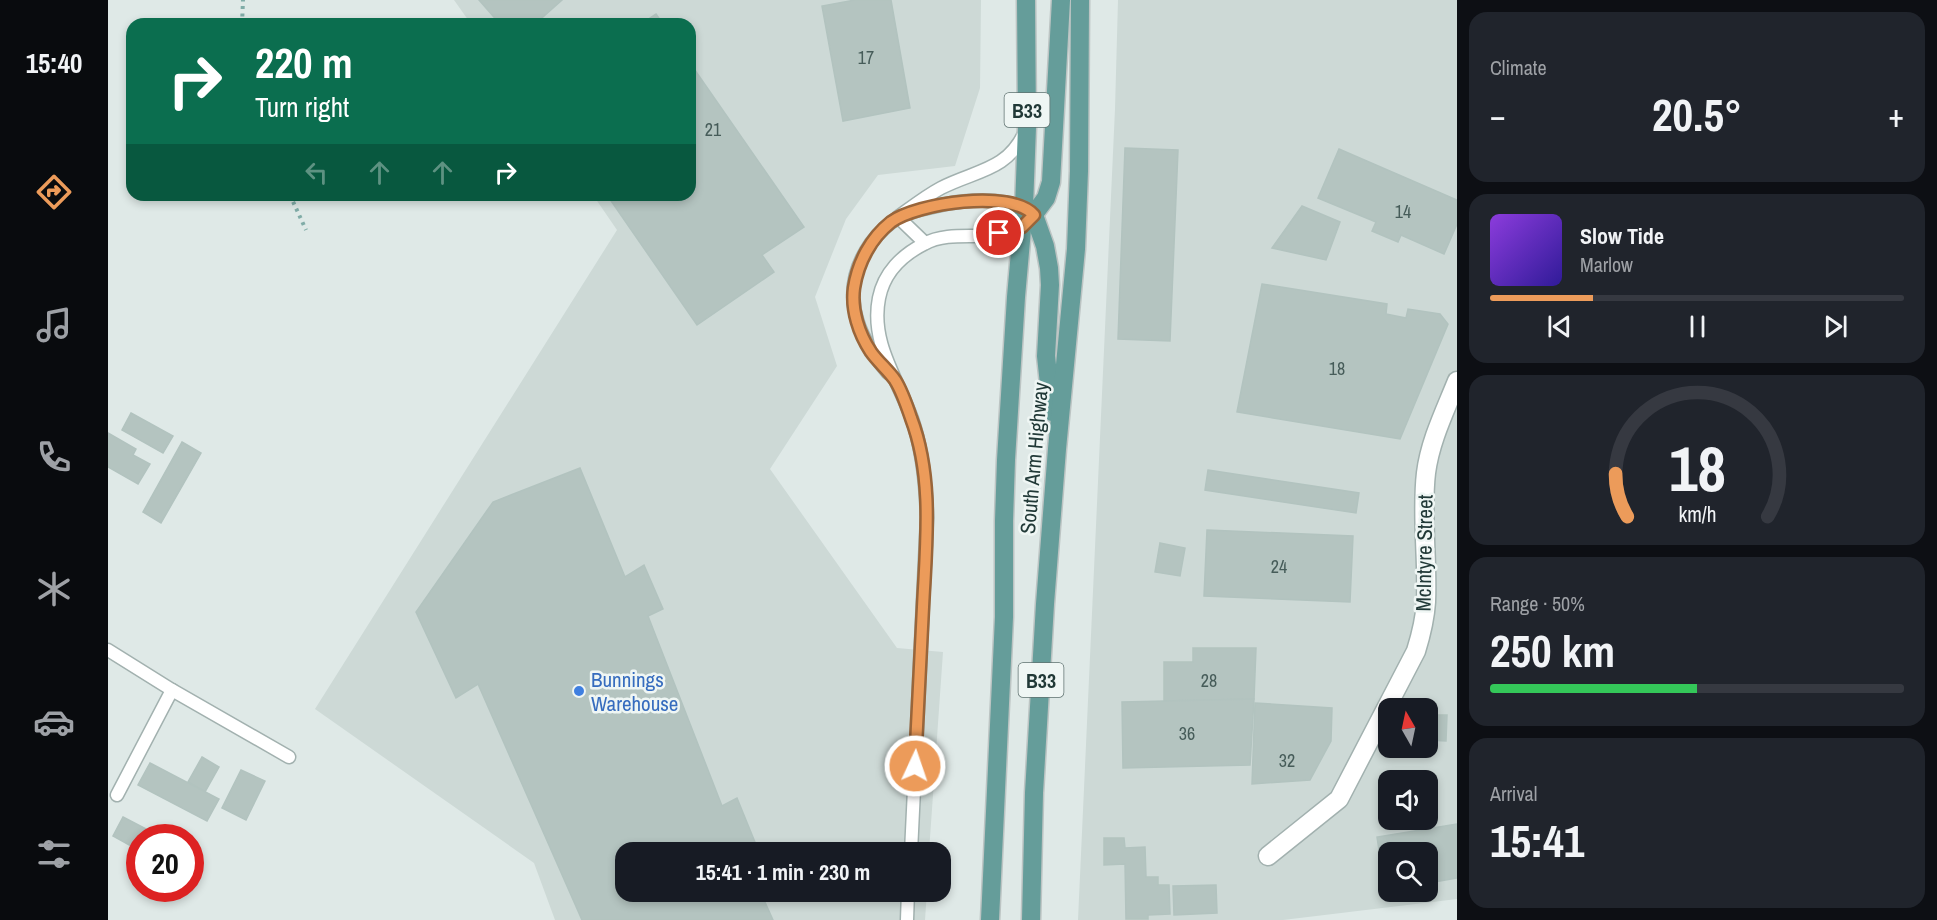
<!DOCTYPE html>
<html lang="en">
<head>
<meta charset="utf-8">
<style>
  body { margin:0; font-family:"Archivo Narrow",sans-serif; background:#20242c; color:#f1f3f6; height:100vh; display:flex; flex-direction:column; font-size:22px; white-space:nowrap }
  * { box-sizing:border-box; margin:0 }
  p { font-size:20px; color:#9ea1a6 }
  .icon { flex:none; width:33px; height:33px; fill:none; stroke:currentColor; stroke-width:2; stroke-linecap:round; stroke-linejoin:round }
  .map { position:relative; flex:1; overflow:hidden }
  .drawer { display:flex; flex-direction:column; gap:12px; padding:12px; background:#0d0f14; width:480px }
  .drawer>* { flex:none }
  .banner { position:absolute; left:18px; top:18px; width:570px; height:183px; border-radius:18px; box-shadow:0 3px 9px #0003; background:#0b6e4f; color:#fff; overflow:hidden }
  .needle { width:39px; rotate:351deg }
  .fabs { position:absolute; left:1270px; top:698px; display:grid; gap:12px }
  .fabs a { display:grid; place-items:center; width:60px; height:60px; border-radius:12px; background:#171b24; box-shadow:0 3px 9px #0003; font-size:30px }
  .speed { position:absolute; left:18px; top:824px; display:flex; gap:12px; font-size:30px; font-weight:700; text-align:center }
  .speed>* { display:grid; place-content:center; width:78px; height:78px; border-radius:50%; background:#171b24; box-shadow:0 3px 9px #0003; line-height:1 }
  .speed .limit { border:9px solid #d22; background:#fff; color:#111 }
  .pin { position:absolute; display:grid; place-items:center; width:51px; height:51px; color:#fff; margin:-26px; border:3px solid #fff; border-radius:50%; box-shadow:0 2px 6px #0007 }
  .me { position:absolute; width:66px; margin:-33px; rotate:3deg; stroke-linejoin:round; filter:drop-shadow(0 0 4px #0008) }
  .turn { display:flex; align-items:center; gap:21px; height:126px; padding:0 30px; font-size:27px }
  .turn .icon { width:78px; height:78px; stroke-width:2.5 }
  .turn b { display:block; font-size:42px; line-height:51px }
  .lanes { display:flex; align-items:center; height:57px; padding:0 30px; background:#0003; justify-content:center; gap:30px; direction:ltr }
  .lanes .off { opacity:.35 }
  .big { font-size:45px; font-weight:800; line-height:1.1 }
  .drawer .widget { flex:1; display:flex; flex-direction:column; justify-content:center; gap:9px; min-width:0; padding:0 21px; border-radius:18px; background:#20242c }
  .drawer .dial { align-items:center; gap:0 }
  .dial svg { height:156px; overflow:visible; fill:none; stroke:#363941; stroke-width:7; stroke-linecap:round; text-anchor:middle }
  .dial text { fill:#f1f3f6; stroke:none }
  .song { display:flex; align-items:center; gap:18px }
  .cover { width:72px; height:72px; border-radius:9px; background:linear-gradient(135deg,hsl(270 70% 55%),hsl(250 70% 35%)) }
  .played { height:6px; border-radius:3px; background:linear-gradient(90deg,#ec9b5a 25%,#363941 25%) }
  .keys { display:flex; justify-content:space-around; direction:ltr }
  .heat { display:flex; justify-content:space-between; align-items:center; font-size:33px; direction:ltr }
  .charge { height:9px; border-radius:4px; background:linear-gradient(90deg,#34c759 50%,#363941 0) }
  .trip { position:absolute; left:507px; top:842px; width:336px; height:60px; border-radius:18px; background:#171b24; box-shadow:0 3px 9px #0003; font-weight:800; line-height:60px; text-align:center }
  main { display:flex; flex:1; min-height:0 }
  .tabs { display:flex; flex-direction:column; width:108px; justify-content:space-around; align-items:center; background:#090b0e; color:#9ea1a6 }
  .tabs .icon { width:42px; height:42px }
  .tabs .active { color:#ec9b5a }
  .tabs b { font-size:27px; color:#f1f3f6 }
  .map>svg:first-child { display:block }
  .built { fill:#cdd9d6; fill-rule:evenodd }
  .building { fill:#b4c4c0; stroke:#b2c3bf; stroke-width:1.5 }
  .lines { fill:none; stroke-linecap:round; stroke-linejoin:round }
  .service-casing { stroke:#a2b1af; stroke-width:15 }
  .minor-casing { stroke:#a2b1af; stroke-width:21 }
  .primary-casing { stroke:#bcc4c3; stroke-width:21 }
  .path { stroke:#80aca7; stroke-width:4; stroke-dasharray:3 4.5; stroke-linecap:butt }
  .service { stroke:#fff; stroke-width:12 }
  .minor { stroke:#fff; stroke-width:18 }
  .primary { stroke:#659d9a; stroke-width:18 }
  .route-casing { stroke:#99653a; stroke-width:15 }
  .route { stroke:#ec9b5a; stroke-width:10 }
  .shop-dot { fill:#3f7fe0; stroke:#eff6f4; stroke-width:2 }
  .labels { text-anchor:middle; dominant-baseline:central; stroke-width:5; stroke-linejoin:round; paint-order:stroke }
  .number-label { font-size:18px; fill:#465c59 }
  .shield { fill:#eff6f4; stroke:#5f7270; stroke-width:1.5 }
  .shield-label { font-size:20px; font-weight:bold; fill:#213937 }
  .street-label { font-size:21px; fill:#213937; stroke:#eff6f4 }
  .shop-label { font-size:21px; fill:#366cbe; stroke:#eff6f4; text-anchor:start }
</style>
</head>
<body>
<main>
<nav class="tabs">
<b>15:40</b>
<svg class="icon active" aria-label="directions" viewBox="0 0 24 24"><path d="M12 3l9 9-9 9-9-9zM9 14v-3h6M13 9l2 2-2 2"/></svg>
<svg class="icon" aria-label="music" viewBox="0 0 24 24"><path d="M9 18V5l10-2v13"/><circle cx="6" cy="18" r="3"/><circle cx="16" cy="16" r="3"/></svg>
<svg class="icon" aria-label="phone" viewBox="0 0 24 24"><path d="M5 4h4l2 5-3 2q2 4 5 5l2-3 5 2v4C11 20 4 13 5 4z"/></svg>
<svg class="icon" aria-label="climate" viewBox="0 0 24 24"><path d="M12 3v18M4 7l16 10M4 17L20 7"/></svg>
<svg class="icon" aria-label="car" viewBox="0 0 24 24"><path d="M5 17H2v-5l4-1 3-4h7l3 4 3 1v5h-3M9 17h6M6 11h13"/><circle cx="7" cy="17" r="2"/><circle cx="17" cy="17" r="2"/></svg>
<svg class="icon" aria-label="filters" viewBox="0 0 24 24"><path d="M4 7h16M4 17h16"/><circle cx="9" cy="7" r="2"/><circle cx="15" cy="17" r="2"/></svg>
</nav>
<div class="map">
<svg width="1349" height="920" viewBox="0 0 1349 920">
  <rect width="100%" height="100%" fill="#dfe9e7"/>
  <g class="built">
    <path d="M346,0H873L872,88L847,166L770,175L738,219L707,297L729,366L662,469L789,648L835,652L821,852H518V891H819L817,920H447L426,863L207,709L509,230L485,195H582V24H363Z"/>
    <path d="M1010,0H1349V899L1175,920H970L1007,109ZM1281,708H1320V747H1281ZM1281,780H1320V819H1281ZM1281,852H1320V891H1281Z"/>
  </g>
  <g class="building">
    <path d="M371,0H454L427,24H392Z"/>
    <path d="M747,0H783L802,108L735,121L714,6Z"/>
    <path d="M548,14L555,24H533Z"/>
    <path d="M582,63L696,227L654,255L666,272L589,325L499,195H582Z"/>
    <path d="M1017,148L1070,150L1062,341L1010,339Z"/>
    <path d="M1231,149L1349,200V224L1336,254L1293,235L1290,242L1264,231L1268,222L1210,198Z"/>
    <path d="M1194,206L1232,222L1218,260L1164,248Z"/>
    <path d="M1154,284L1279,304L1278,314L1298,318L1300,309L1332,314L1340,324L1292,439L1129,412Z"/>
    <path d="M23,413L65,436L55,453L14,430Z"/>
    <path d="M0,433L28,449L25,455L42,464L30,484L0,467Z"/>
    <path d="M74,442L93,453L53,523L35,512Z"/>
    <path d="M472,468L517,577L536,565L555,609L540,616L614,806L629,798L651,852H518V891H652L665,920H474L370,684L348,698L308,612L385,502Z"/>
    <path d="M1100,470L1251,493L1248,513L1097,490Z"/>
    <path d="M1099,530L1245,536L1242,602L1096,596Z"/>
    <path d="M1052,543L1077,548L1072,576L1047,572Z"/>
    <path d="M1085,648H1148L1146,699L1056,701V662H1085Z"/>
    <path d="M1146,699L1142,765L1015,768L1014,702Z"/>
    <path d="M1147,703L1224,708L1223,741L1202,780L1144,784Z"/>
    <path d="M1320,715H1339L1338,741L1320,740Z"/>
    <path d="M94,757L111,767L97,792L80,782Z"/>
    <path d="M42,763L111,799L99,821L30,785Z"/>
    <path d="M133,770L157,781L138,820L114,808Z"/>
    <path d="M15,817L46,833L44,837H32V851L5,836Z"/>
    <path d="M1349,824V878L1320,883V852H1281V889H1277L1269,837Z"/>
    <path d="M996,838H1016L1017,848L1037,847L1038,877H1050V885H1061L1062,914L1040,915V919H1018L1017,864L996,865Z"/>
    <path d="M1108,885L1109,913L1066,915L1065,886Z"/>
  </g>
  <g class="lines">
    <g class="service-casing">
      <g id="service">
        <path d="M817,243L790,217C804,207 818,196 833,188C868,170 899,171 917,132"/>
        <path d="M780,373C747,334 730,290 763,243C770,234 779,224 790,218C804,210 823,207 838,204C864,199 891,199 916,207"/>
        <path d="M0,650L64,690L181,757"/>
        <path d="M9,795L64,690"/>
        <path d="M803,852L819,518C818,484 815,451 804,419C790,379 762,343 771,298C776,273 794,255 816,244C832,235 852,236 869,236C885,235 899,232 914,227"/>
        <path d="M799,920L800,891"/>
      </g>
    </g>
    <g class="minor-casing">
      <path id="minor" d="M1160,856L1231,799L1308,651C1313,635 1317,618 1318,602C1320,559 1313,515 1318,473C1322,441 1337,411 1349,381"/>
    </g>
    <g class="primary-casing">
      <g id="primary">
        <path d="M916,207L926,215L937,246L941,268L942,285L938,356L944,412"/>
        <path d="M920,222L938,198L943,182L953,0"/>
        <path d="M882,920L896,617V521L898,460L908,297L916,207L919,127L918,0"/>
        <path d="M923,920L926,793L937,604L949,449L968,249L971,171L972,0"/>
      </g>
    </g>
    <g class="path">
      <path d="M134,24L135,0"/>
      <path d="M182,195L198,230"/>
    </g>
    <use href="#service" class="service"/>
    <use href="#minor" class="minor"/>
    <use href="#primary" class="primary"/>
  </g>
  <g class="lines">
    <g class="route-casing">
      <path id="route" d="M807,766C810,713 812,660 815,607C818,545 826,478 803,418C799,406 794,391 787,380C780,370 770,362 763,352C751,334 743,310 746,288C750,262 763,238 783,222C809,203 903,189 926,215L914,227L891,233"/>
    </g>
    <use href="#route" class="route"/>
  </g>
  <circle class="shop-dot" cx="471" cy="691" r="6"/>
  <g class="labels">
    <g class="number-label">
      <text x="758" y="57">17</text>
      <text x="605" y="129">21</text>
      <text x="1295" y="211">14</text>
      <text x="1229" y="368">18</text>
      <text x="1171" y="566">24</text>
      <text x="1101" y="680">28</text>
      <text x="1079" y="733">36</text>
      <text x="1179" y="760">32</text>
    </g>
    <g class="shield">
      <rect x="896.5" y="93" width="45" height="34" rx="4.5"/>
      <rect x="910.5" y="663" width="45" height="34" rx="4.5"/>
    </g>
    <g class="shield-label">
      <text x="919" y="110">B33</text>
      <text x="933" y="680">B33</text>
    </g>
    <g class="street-label">
      <text transform="translate(926 458) rotate(-85)">South Arm Highway</text>
      <text transform="translate(1316 553) rotate(-89)">McIntyre Street</text>
    </g>
    <g class="shop-label">
      <text x="483" y="679">Bunnings<tspan x="483" dy="24">Warehouse</tspan></text>
    </g>
  </g>
</svg>
<div class="fabs">
<a><svg class="needle" viewBox="-14 -14 28 28"><path d="M0-13l5 13h-10z" fill="#e53935"/><path d="M0 13l5-13h-10z" fill="#9ea1a6"/></svg></a>
<a><svg class="icon" aria-label="sound" viewBox="0 0 24 24"><path d="M4 9h4l5-4v14l-5-4H4zM17 9q2 3 0 6"/></svg></a>
<a><svg class="icon" aria-label="search" viewBox="0 0 24 24"><circle cx="10" cy="10" r="6"/><path d="M15 15l6 6"/></svg></a>
</div>
<div class="speed"><div class="limit">20</div></div>
<div class="pin" style="left:891px;top:233px;background:#d93025"><svg class="icon" aria-label="arrive" viewBox="0 0 24 24"><path d="M6 21V4h12l-3 4 3 4H6"/></svg></div>
<svg class="me" style="left:807px;top:766px" viewBox="-20 -20 40 40"><circle r="17" fill="#ec9b5a" stroke="#fff" stroke-width="3"/><path d="M0-11L8 9 0 5-8 9z" fill="#fff"/></svg>
<div class="trip">15:41 · 1 min · 230 m</div>
<div class="banner">
<div class="turn"><svg class="icon" aria-label="right" viewBox="0 0 24 24"><path d="M7 20v-9h11M14 6l5 5-5 5"/></svg><div><b>220 m</b>Turn right</div></div>
<div class="lanes"><svg class="icon off" aria-label="left" viewBox="0 0 24 24"><path d="M17 20v-9H6M10 6l-5 5 5 5"/></svg><svg class="icon off" aria-label="ahead" viewBox="0 0 24 24"><path d="M12 20V5M6 11l6-6 6 6"/></svg><svg class="icon off" aria-label="ahead" viewBox="0 0 24 24"><path d="M12 20V5M6 11l6-6 6 6"/></svg><svg class="icon" aria-label="right" viewBox="0 0 24 24"><path d="M7 20v-9h11M14 6l5 5-5 5"/></svg></div>
</div>
</div>
<section class="drawer">
<div class="widget"><p>Climate</p>
<div class="heat"><a>−</a><b class="big">20.5°</b><a>+</a></div>
</div>
<div class="widget">
<div class="song"><i class="cover"></i><div><b>Slow Tide</b><p>Marlow</p></div></div>
<div class="played"></div>
<div class="keys"><svg class="icon" aria-label="previous" viewBox="0 0 24 24"><path d="M18 5L8 12l10 7zM5 5v14"/></svg><svg class="icon" aria-label="pause" viewBox="0 0 24 24"><path d="M8 5v14M16 5v14"/></svg><svg class="icon" aria-label="next" viewBox="0 0 24 24"><path d="M6 5l10 7-10 7zM19 5v14"/></svg></div>
</div>
<div class="widget dial"><svg viewBox="0 0 100 80">
<path d="M14 69A42 42 0 1 1 86 69"/>
<path d="M14 69A42 42 0 0 1 8 47" stroke="#ec9b5a"/>
<text x="50" y="56" font-size="32" font-weight="700">18</text>
<text x="50" y="72" font-size="11">km/h</text>
</svg></div>
<div class="widget"><p>Range · 50%</p><b class="big">250 km</b><div class="charge"></div></div>
<div class="widget"><p>Arrival</p><b class="big">15:41</b></div>
</section>
</main>
</body>
</html>
